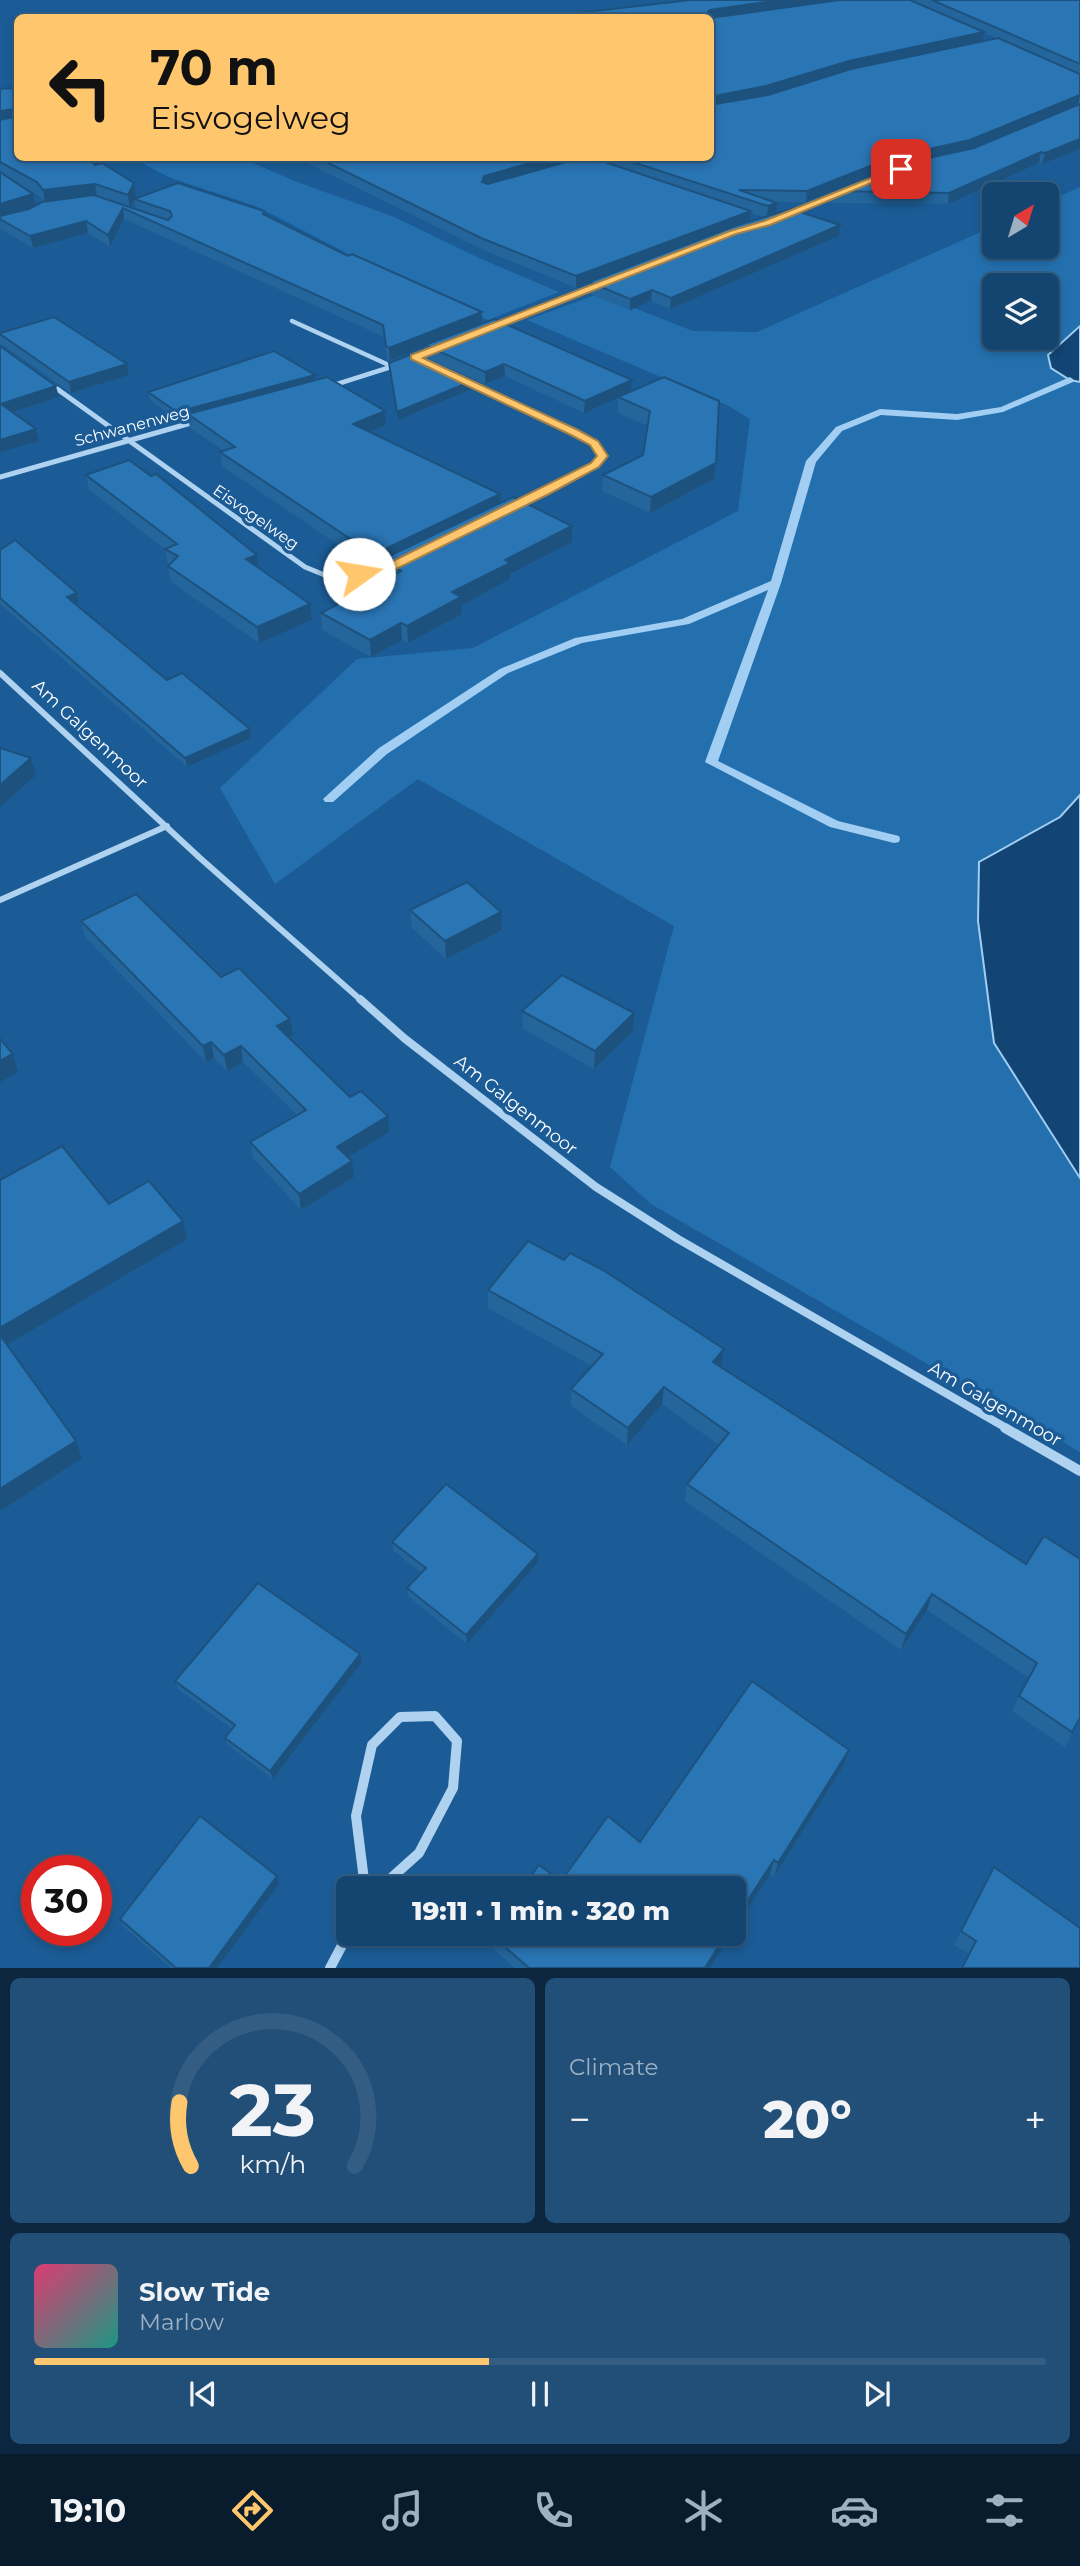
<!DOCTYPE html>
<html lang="en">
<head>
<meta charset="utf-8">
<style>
  body { margin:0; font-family:Montserrat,sans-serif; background:#214f78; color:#f1f3f6; height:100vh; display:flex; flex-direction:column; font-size:26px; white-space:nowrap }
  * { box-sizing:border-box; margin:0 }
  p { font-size:23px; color:#9db1c3 }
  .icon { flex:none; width:38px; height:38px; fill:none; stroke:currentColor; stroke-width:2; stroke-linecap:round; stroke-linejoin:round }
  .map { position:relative; height:1968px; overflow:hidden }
  .details { display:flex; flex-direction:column; gap:10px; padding:10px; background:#0b263e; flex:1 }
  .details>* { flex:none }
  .hud { position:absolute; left:14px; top:14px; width:700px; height:147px; border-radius:10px; box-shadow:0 4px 10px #0003,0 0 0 2px #335d83; background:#ffc76d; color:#111; overflow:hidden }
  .needle { width:46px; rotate:38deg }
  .buttons { position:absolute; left:982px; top:182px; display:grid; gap:14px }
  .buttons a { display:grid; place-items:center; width:77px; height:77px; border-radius:10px; background:#144570; box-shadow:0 4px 10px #0003,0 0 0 2px #335d83; font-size:35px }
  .speed { position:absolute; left:21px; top:1855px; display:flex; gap:14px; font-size:35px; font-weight:700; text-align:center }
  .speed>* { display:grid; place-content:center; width:91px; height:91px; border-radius:50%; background:#144570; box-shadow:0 4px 10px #0003,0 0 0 2px #335d83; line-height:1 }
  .speed .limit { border:10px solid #d22; background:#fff; color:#111 }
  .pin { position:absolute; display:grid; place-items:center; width:60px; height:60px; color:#fff; margin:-30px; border-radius:14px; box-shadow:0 4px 10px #0006 }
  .me { position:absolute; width:77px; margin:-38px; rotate:77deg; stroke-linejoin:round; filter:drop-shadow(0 0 5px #0008) }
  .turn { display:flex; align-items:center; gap:24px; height:147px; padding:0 21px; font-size:32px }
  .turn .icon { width:91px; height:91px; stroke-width:2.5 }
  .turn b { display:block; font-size:49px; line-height:60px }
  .big { font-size:52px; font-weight:800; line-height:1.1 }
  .details .widget { flex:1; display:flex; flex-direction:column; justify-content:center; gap:10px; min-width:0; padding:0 24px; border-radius:10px; background:#214f78 }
  .details .dial { align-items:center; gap:0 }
  .dial svg { height:182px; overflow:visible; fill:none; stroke:#335d83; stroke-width:7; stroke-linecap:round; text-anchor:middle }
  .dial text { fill:#f1f3f6; stroke:none }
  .song { display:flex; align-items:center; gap:21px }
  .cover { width:84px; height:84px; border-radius:10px; background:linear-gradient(135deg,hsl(340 70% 55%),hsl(170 70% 35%)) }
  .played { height:7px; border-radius:4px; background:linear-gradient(90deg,#ffc76d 45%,#335d83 45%) }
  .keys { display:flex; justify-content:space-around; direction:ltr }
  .heat { display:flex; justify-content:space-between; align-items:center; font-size:38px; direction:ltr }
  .details .tiles { flex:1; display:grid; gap:10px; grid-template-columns:1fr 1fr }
  .widget:last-child { grid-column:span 2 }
  .trip { position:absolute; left:336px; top:1876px; width:410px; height:70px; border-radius:10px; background:#144570; box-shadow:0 4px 10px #0003,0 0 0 2px #335d83; font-weight:800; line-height:70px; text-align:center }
  .tabs { display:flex; height:112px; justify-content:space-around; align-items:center; background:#081c2d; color:#9db1c3 }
  .tabs .icon { width:49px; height:49px }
  .tabs .active { color:#ffc76d }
  .tabs b { font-size:32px; color:#f1f3f6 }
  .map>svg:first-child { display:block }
  .green { fill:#2470af; fill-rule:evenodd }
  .water { fill:#124574; stroke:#a1cef2; stroke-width:2 }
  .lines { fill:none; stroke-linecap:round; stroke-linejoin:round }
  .stream { fill:#a1cef2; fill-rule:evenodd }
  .minor-far4 { stroke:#aed2f0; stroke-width:4.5 }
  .minor-far3 { stroke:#aed2f0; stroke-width:5 }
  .minor-far2 { stroke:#aed2f0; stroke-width:6 }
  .minor-far1 { stroke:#aed2f0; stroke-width:8 }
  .minor { stroke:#aed2f0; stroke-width:10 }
  .wall { fill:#24659b; fill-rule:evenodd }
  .shaded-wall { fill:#1d527e }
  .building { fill:#2a75b4; stroke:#1d527e; stroke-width:2 }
  .route { fill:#ffc76d; stroke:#a68147; stroke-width:2 }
  .labels { text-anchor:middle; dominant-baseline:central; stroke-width:7; stroke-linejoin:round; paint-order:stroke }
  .far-street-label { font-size:16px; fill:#fff; stroke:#1b5c96 }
  .street-label { font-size:18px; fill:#fff; stroke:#1b5c96 }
</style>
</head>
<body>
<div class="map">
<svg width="1080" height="1968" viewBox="0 0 1080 1968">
  <rect width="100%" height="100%" fill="#1b5c96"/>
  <g class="green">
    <path d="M132,158H241L297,182L392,216L479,258L559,292L488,320L414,288L258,207L171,178Z"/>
    <path d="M1080,187V795L1060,817L979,862L978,921L994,1043L1080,1178V1452L651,1204L610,1167L674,926L418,779L275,884L220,788L357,659L473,648L738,511L750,419L727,405L527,320L598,294L693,331L757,332L994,226V247H1046L1047,202ZM994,285H1046V338H994Z"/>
  </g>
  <g class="water">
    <path d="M1080,326V382L1070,380L1051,368L1048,355Z"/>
    <path d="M1080,795V1178L994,1043L978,921L979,862L1060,817Z"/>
  </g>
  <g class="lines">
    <path class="stream" d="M1070,377L1074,380L1073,382L1003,412L957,420L881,415L842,431L816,462L781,583L718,761L838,821L899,836L900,839L899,842L894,843L830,827L705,762L768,590L689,624L582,643L508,673L387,754L333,802H325L323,799L379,748L500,669L575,638L682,619L771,581L806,461L836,427L880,409L957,414L1001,407Z"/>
    <g class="minor-far4">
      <path d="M790,214L840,193"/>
      <path d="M292,321L391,366"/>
      <path d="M495,325L595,285"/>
      <path d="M464,381L480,388"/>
      <path d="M52,386L55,388"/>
      <path d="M331,386L397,365"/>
    </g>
    <g class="minor-far3">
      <path d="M53,386L305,567L332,578L391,567"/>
      <path d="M476,386L575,432L594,443L602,456L595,465L515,507"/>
      <path d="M0,477L198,421"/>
    </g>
    <g class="minor-far2">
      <path d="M0,673L200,858L362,1001"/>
      <path d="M0,900L167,826"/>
    </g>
    <path class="minor-far1" d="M360,999L404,1038L596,1187L678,1239L1008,1429"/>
    <g class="minor">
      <path d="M1005,1428L1080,1471"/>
      <path d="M365,1888L356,1816L372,1745L400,1717L435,1716L457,1741L453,1788L419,1853L380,1888"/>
      <path d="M330,1968L348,1934"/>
    </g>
  </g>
  <g class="wall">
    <path d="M690,0H1080V149L1042,164L1039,163L948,204L831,203L832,192L806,202H774L776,213L839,236L670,309L651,301L630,310L588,293L589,283L576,288L481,249L297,158H572V160L580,158H710ZM984,33L996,38L983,41ZM751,213L764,217L750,221Z"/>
    <path d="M0,89L18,95V158L95,165L136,197L135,199L264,211V214L482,323L632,380L631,392L716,463L714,479L650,513L602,491L603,475L643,455L648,426L618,413V398L584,413L505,376L485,384L425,357V347L390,360L387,359L384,337L124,219L110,247L88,233L33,248L0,229ZM19,184L39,196L44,202L36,206L33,194ZM134,200L136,209L130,208Z"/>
    <path d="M264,158H289L273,162Z"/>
    <path d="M0,333L127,364L129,375L71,393L3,345H0Z"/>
    <path d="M389,363L472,381V389L398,420Z"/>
    <path d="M315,375L316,380L385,411L386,425L369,432L501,503L572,526V542L510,574V579L462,605V614L408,643L402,640L371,657L322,630L321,613L388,578L384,576L383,565L371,567L222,466L220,452L224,451L190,428L188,417L178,420L150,400L148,392Z"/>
    <path d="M86,475L151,476L257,555L259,568L310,604L312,620L259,643L171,582L168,566L169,565L168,564L165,549L89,490Z"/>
    <path d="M0,550L77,593L79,602L74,603L167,680L251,738L187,767L0,604Z"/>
    <path d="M410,910L502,930L446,959L412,928Z"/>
    <path d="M81,921L221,977L293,1035L288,1038L350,1097L389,1132L348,1158L352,1161L354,1177L301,1210L253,1158L250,1142L297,1115L243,1062L227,1071L214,1058L206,1062L85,937Z"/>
    <path d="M522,1011L633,1031L594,1069L523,1029Z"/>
    <path d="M488,1290L721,1366V1367L1026,1564L1080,1719L1065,1747L1012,1711L1019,1696L1029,1678L927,1610L901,1650L685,1501L687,1484L719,1445L662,1404L627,1445L571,1406V1389L592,1366L488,1308Z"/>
    <path d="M392,1542L538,1554V1562L467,1644L408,1596L407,1588L421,1573L393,1550Z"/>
    <path d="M362,1662L273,1779L228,1745L225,1738L232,1729L178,1689L175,1681Z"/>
    <path d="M849,1750L844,1765L774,1877L770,1874L561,1881L640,1842Z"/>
    <path d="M994,1867L1080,1928L969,1954L954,1945Z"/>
    <path d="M279,1884L217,1968H171L123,1926L120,1919Z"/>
    <path d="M489,1934H732L710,1968H515L490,1946Z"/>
  </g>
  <g class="shaded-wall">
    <path d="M780,0H843L710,19L706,14L710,10Z"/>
    <path d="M984,32L983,42L765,97L710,107V97L849,61Z"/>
    <path d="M1080,95L1078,105L969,151L891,168L806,202L807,191L893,157Z"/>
    <path d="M15,109L18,119L0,125V111Z"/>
    <path d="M1080,139V149L1042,164L1045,153Z"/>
    <path d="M1041,152L1039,163L948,204L949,193Z"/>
    <path d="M272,158H289L273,162Z"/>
    <path d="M548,158H572V161L484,187L482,182L484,176Z"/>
    <path d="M134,183L136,197L130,208L128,195Z"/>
    <path d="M95,184L97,197L45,204L43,190Z"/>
    <path d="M33,194L36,207L0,219V204Z"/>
    <path d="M777,203L776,214L767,218L768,206Z"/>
    <path d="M123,208L124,219L110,247L108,235Z"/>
    <path d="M751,211L750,222L576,288V276Z"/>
    <path d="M86,221L88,233L33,248L30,236Z"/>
    <path d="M840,225L839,236L670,309L671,298Z"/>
    <path d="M652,290L651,301L630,310V299Z"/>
    <path d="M482,312V325L425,345V347L390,360L389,348Z"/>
    <path d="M127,364L129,375L71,393L69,382Z"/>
    <path d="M504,364L505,376L485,384V372Z"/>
    <path d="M315,375L316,383L188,414V417L178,420L177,412Z"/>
    <path d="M632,380L631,392L584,413L585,401Z"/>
    <path d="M472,381V389L398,420L397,412Z"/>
    <path d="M56,386L59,397L3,415L1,404Z"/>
    <path d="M385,411L386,425L354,438L353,424Z"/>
    <path d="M36,429L39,441L0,452V440Z"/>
    <path d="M716,463L714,479L650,513L651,497Z"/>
    <path d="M500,494L501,508L383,559V565L371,567L370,552Z"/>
    <path d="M572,526V542L510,574V579L462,605V614L408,643L407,626L452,592L505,560Z"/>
    <path d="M257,555L259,570L246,559Z"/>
    <path d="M77,593L79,602L68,606L67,597Z"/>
    <path d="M310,604L312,620L259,643L257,627Z"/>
    <path d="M401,623L402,640L371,657L370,640Z"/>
    <path d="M250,729L251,738L187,767L185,758Z"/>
    <path d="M31,758L36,775L0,807V785Z"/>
    <path d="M501,912L502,930L446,959L445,941Z"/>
    <path d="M634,1013L633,1031L594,1069L595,1051Z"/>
    <path d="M290,1019L293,1035L279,1043L277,1026Z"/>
    <path d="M211,1042L214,1058L206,1062L203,1046Z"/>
    <path d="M241,1046L243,1062L227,1071L224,1055Z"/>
    <path d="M13,1054L18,1072L0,1082V1061Z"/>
    <path d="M388,1116L389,1132L339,1163L337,1147Z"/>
    <path d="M352,1161L354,1177L301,1210L299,1194Z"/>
    <path d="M183,1221L187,1239L3,1347L0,1339V1328Z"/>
    <path d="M724,1349L721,1366L710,1379L713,1362Z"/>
    <path d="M664,1387L662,1404L627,1445L628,1428Z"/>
    <path d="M76,1441L82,1458L0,1511V1489Z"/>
    <path d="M538,1554V1562L467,1644L466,1635Z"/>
    <path d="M932,1594L927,1610L901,1650L906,1634Z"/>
    <path d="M360,1654L362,1662L273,1779L270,1771Z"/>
    <path d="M849,1750L844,1765L774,1877L778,1863Z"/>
    <path d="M774,1860L770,1874L733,1931V1923Z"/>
    <path d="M277,1876L279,1884L217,1968H209Z"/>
    <path d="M726,1934H732L710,1968H705Z"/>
  </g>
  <g class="building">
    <path d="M690,0H780L710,10L706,14L710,18H534Z"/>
    <path d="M840,0H910L984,32L849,61L766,86L710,97V18Z"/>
    <path d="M932,0H1080V64Z"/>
    <path d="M998,38L1080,74V95L970,140L893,157L807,191L739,190L777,203L768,206L620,158H710V105L768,95L851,69Z"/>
    <path d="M11,88L18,95V111L15,109L0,111V89Z"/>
    <path d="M1080,104V139L1045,153L1041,152L949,193L832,191L901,164L974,148Z"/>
    <path d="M18,116V158H88L95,165L102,163L134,183L128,195L95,184L43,190L37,182L0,162V120Z"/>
    <path d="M318,158H548L484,176L482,182L488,184L580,158H593L751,211L576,276L481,238Z"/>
    <path d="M0,172L33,194L0,204Z"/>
    <path d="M178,183L264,211L263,214L348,256L352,254L482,312L389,348L386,346L383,325L123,208L108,235L86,221L30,236L0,219V216L29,209L42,202L94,195L168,220L172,216L170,211L134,199Z"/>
    <path d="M791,209L840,225L671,298L652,290L630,299L589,282L735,226Z"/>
    <path d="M54,317L127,364L69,382L0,334V333Z"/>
    <path d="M494,319L632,380L585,401L504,364L485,372L425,345Z"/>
    <path d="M0,346L56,386L1,404L36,429L0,440Z"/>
    <path d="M274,351L315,375L177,412L148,392Z"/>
    <path d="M412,354L472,381L397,412L389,363Z"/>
    <path d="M327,377L385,411L353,424L500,494L383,550L370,552L220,452L235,447L188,414Z"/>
    <path d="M664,377L719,401L716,463L651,497L603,475L643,455L650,411L618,397Z"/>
    <path d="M129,460L151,476L156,474L257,555L246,559L310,604L257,627L168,566L178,556L165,549L177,544L86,475Z"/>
    <path d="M513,497L572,526L505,560L510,563L452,592L461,597L407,626L401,623L370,640L321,613L401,571L383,559Z"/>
    <path d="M15,540L77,593L67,597L167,680L182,673L250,729L185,758L0,598V550Z"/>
    <path d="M0,748L31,758L0,785Z"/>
    <path d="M467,882L501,912L445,941L410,910Z"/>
    <path d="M136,894L221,977L239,968L290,1019L277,1026L350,1097L361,1091L388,1116L337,1147L352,1161L299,1194L250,1142L306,1110L241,1046L224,1055L211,1042L203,1046L81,921Z"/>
    <path d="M562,975L634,1013L595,1051L522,1011Z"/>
    <path d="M0,1039L13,1054L0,1061Z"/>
    <path d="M62,1146L109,1204L149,1181L183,1221L0,1328V1180Z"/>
    <path d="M528,1241L564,1260L570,1253L603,1270L724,1349L713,1362L1026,1564L1044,1536L1080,1559V1718L1072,1732L1019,1696L1037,1663L932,1594L906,1634L687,1484L729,1433L664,1387L628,1428L571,1389L603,1354L488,1290Z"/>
    <path d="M0,1335L76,1441L0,1489Z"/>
    <path d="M446,1484L538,1554L466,1635L407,1588L426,1568L392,1542Z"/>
    <path d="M258,1583L360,1654L270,1771L225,1738L235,1725L175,1681Z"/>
    <path d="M752,1681L849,1750L778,1863L774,1860L733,1923V1888H522L539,1865L561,1881L608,1816L640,1842Z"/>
    <path d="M200,1816L277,1876L209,1968H176L120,1919Z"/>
    <path d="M994,1867L1080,1928V1968H962L976,1941L961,1931Z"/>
    <path d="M490,1934H726L705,1968H529Z"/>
  </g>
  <path class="route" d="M898,167L905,169L770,225L736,234L423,358L578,430L598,441L608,456L599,467L549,494L390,572L355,577V571L383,566L591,463L597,456L590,445L571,435L411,359V355L730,231L764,221Z"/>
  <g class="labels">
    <g class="far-street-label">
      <text transform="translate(132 426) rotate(-15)">Schwanenweg</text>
      <text transform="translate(256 517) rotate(35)">Eisvogelweg</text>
    </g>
    <g class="street-label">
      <text transform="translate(90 734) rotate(43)">Am Galgenmoor</text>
      <text transform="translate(516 1105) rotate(38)">Am Galgenmoor</text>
      <text transform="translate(995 1404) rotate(30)">Am Galgenmoor</text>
    </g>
  </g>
</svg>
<div class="buttons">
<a><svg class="needle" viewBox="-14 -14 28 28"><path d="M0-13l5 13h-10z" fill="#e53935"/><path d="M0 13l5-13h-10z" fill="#9db1c3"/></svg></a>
<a><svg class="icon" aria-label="layers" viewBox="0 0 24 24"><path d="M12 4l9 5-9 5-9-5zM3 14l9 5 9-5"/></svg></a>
</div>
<div class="speed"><div class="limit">30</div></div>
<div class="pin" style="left:901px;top:169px;background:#d93025"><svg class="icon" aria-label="arrive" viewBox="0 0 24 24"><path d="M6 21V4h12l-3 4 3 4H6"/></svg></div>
<svg class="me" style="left:359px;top:574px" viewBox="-20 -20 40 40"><circle r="19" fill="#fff"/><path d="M0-13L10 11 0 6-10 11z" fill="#ffc76d"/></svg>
<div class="trip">19:11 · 1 min · 320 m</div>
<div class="hud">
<div class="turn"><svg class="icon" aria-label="left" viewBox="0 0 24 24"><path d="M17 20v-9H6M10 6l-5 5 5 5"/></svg><div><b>70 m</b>Eisvogelweg</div></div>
</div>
</div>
<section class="details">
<div class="tiles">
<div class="widget dial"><svg viewBox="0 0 100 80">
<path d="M14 69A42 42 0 1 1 86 69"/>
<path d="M14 69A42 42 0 0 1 9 41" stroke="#ffc76d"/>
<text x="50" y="56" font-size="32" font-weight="700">23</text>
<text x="50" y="72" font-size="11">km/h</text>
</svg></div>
<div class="widget"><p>Climate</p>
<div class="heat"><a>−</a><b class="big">20°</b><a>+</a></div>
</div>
<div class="widget">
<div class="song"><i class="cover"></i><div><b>Slow Tide</b><p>Marlow</p></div></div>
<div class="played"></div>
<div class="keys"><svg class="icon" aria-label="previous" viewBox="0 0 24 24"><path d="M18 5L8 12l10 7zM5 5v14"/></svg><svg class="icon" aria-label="pause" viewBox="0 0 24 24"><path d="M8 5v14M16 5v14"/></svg><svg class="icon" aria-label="next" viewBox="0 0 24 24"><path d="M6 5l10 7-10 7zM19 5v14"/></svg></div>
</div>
</div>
</section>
<nav class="tabs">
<b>19:10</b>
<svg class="icon active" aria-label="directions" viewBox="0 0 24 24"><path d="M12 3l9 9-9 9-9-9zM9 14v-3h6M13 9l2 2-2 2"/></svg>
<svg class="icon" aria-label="music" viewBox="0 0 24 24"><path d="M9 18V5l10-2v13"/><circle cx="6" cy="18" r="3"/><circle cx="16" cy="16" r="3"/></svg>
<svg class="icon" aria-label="phone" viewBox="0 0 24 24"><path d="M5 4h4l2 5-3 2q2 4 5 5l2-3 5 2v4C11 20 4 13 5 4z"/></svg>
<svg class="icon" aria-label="climate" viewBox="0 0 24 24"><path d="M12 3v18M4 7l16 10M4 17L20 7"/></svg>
<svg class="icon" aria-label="car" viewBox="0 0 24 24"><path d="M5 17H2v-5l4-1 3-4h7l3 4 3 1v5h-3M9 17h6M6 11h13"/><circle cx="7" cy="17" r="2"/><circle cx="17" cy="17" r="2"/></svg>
<svg class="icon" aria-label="filters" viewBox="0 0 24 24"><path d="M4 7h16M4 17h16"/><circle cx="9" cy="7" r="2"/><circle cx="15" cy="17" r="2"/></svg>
</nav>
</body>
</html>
